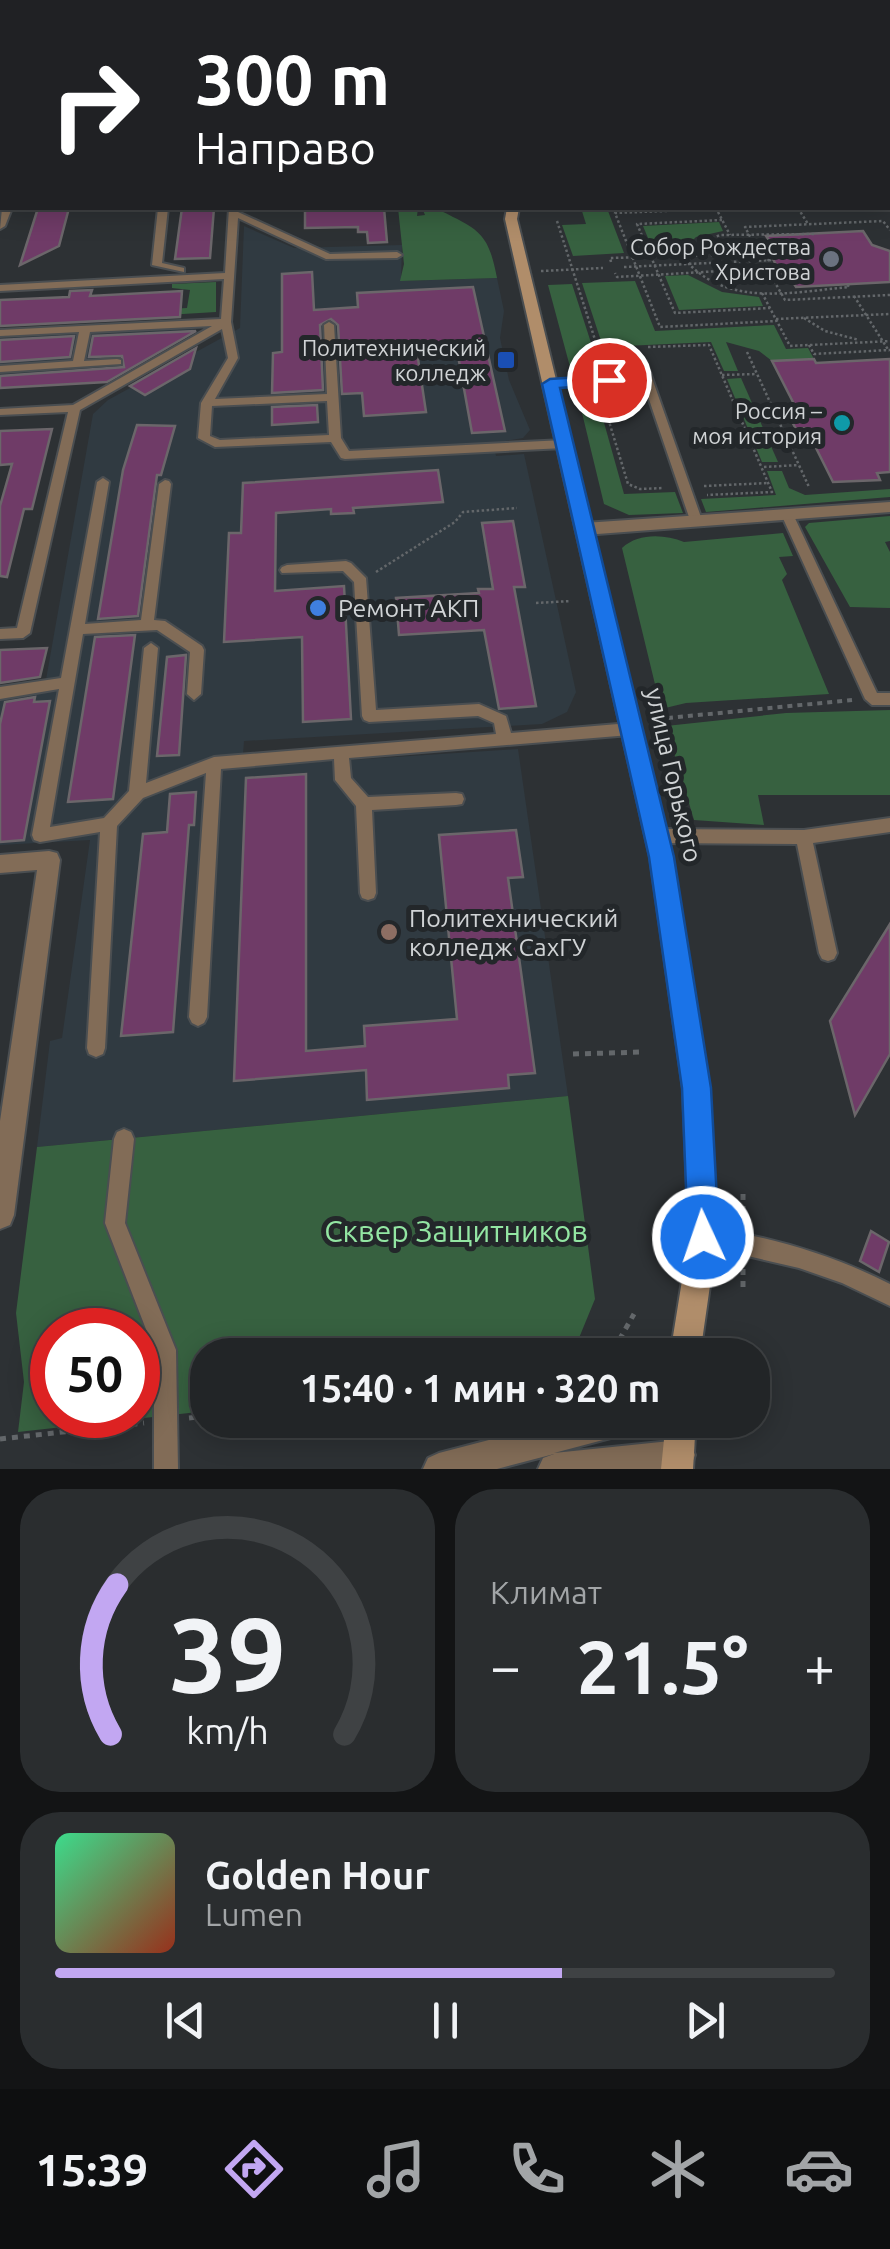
<!DOCTYPE html>
<html lang="ru">
<head>
<meta charset="utf-8">
<style>
  body { margin:0; font-family:Ubuntu,sans-serif; background:#2a2d2f; color:#f1f3f6; height:100vh; display:flex; flex-direction:column; font-size:38px; white-space:nowrap }
  * { box-sizing:border-box; margin:0 }
  p { font-size:32px; color:#a2a5a7 }
  .icon { flex:none; width:55px; height:55px; fill:none; stroke:currentColor; stroke-width:2; stroke-linecap:round; stroke-linejoin:round }
  .map { position:relative; height:1469px; overflow:hidden }
  .sheet { display:flex; flex-direction:column; gap:20px; padding:20px; background:#131415; flex:1 }
  .sheet>* { flex:none }
  .banner { position:absolute; left:0px; top:0px; width:890px; height:210px; box-shadow:0 5px 25px #0003,0 0 0 2px #3f4244; background:#202124; color:#fff; overflow:hidden }
  .speed { position:absolute; left:30px; top:1308px; display:flex; gap:20px; font-size:50px; font-weight:700; text-align:center }
  .speed>* { display:grid; place-content:center; width:130px; height:130px; border-radius:50%; background:#222527; box-shadow:0 5px 25px #0003,0 0 0 2px #3f4244; line-height:1 }
  .speed .limit { border:15px solid #d22; background:#fff; color:#111 }
  .pin { position:absolute; display:grid; place-items:center; width:85px; height:85px; color:#fff; margin:-42px; border:5px solid #fff; border-radius:50%; box-shadow:0 2px 10px #0007 }
  .me { position:absolute; width:110px; margin:-55px; rotate:357deg; stroke-linejoin:round; filter:drop-shadow(0 0 8px #0008) }
  .turn { display:flex; align-items:center; gap:35px; height:210px; padding:0 30px; font-size:45px }
  .turn .icon { width:130px; height:130px; stroke-width:2.5 }
  .turn b { display:block; font-size:70px; line-height:85px }
  .big { font-size:75px; font-weight:700; line-height:1.1 }
  .sheet .widget { flex:1; display:flex; flex-direction:column; justify-content:center; gap:15px; min-width:0; padding:0 35px; border-radius:40px; background:#2a2d2f }
  .sheet .dial { align-items:center; gap:0 }
  .dial svg { height:260px; overflow:visible; fill:none; stroke:#3f4244; stroke-width:7; stroke-linecap:round; text-anchor:middle }
  .dial text { fill:#f1f3f6; stroke:none }
  .song { display:flex; align-items:center; gap:30px }
  .cover { width:120px; height:120px; border-radius:15px; background:linear-gradient(135deg,hsl(150 70% 55%),hsl(10 70% 35%)) }
  .played { height:10px; border-radius:5px; background:linear-gradient(90deg,#c2a7f2 65%,#3f4244 65%) }
  .keys { display:flex; justify-content:space-around; direction:ltr }
  .heat { display:flex; justify-content:space-between; align-items:center; font-size:55px; direction:ltr }
  .sheet .tiles { flex:1; display:grid; gap:20px; grid-template-columns:1fr 1fr }
  .widget:last-child { grid-column:span 2 }
  .trip { position:absolute; left:190px; top:1338px; width:580px; height:100px; border-radius:40px; background:#222527; box-shadow:0 5px 25px #0003,0 0 0 2px #3f4244; font-weight:700; line-height:100px; text-align:center }
  .tab-bar { display:flex; height:160px; justify-content:space-around; align-items:center; background:#0e0f10; color:#a2a5a7 }
  .tab-bar .icon { width:70px; height:70px }
  .tab-bar .selected { color:#c2a7f2 }
  .tab-bar b { font-size:45px; color:#f1f3f6 }
  .map>svg:first-child { display:block }
  .built { fill:#303a41 }
  .green { fill:#376140; fill-rule:evenodd }
  .building { fill:#6f3b67; stroke:#6b666a; stroke-width:2.5 }
  .lines { fill:none; stroke-linecap:round; stroke-linejoin:round }
  .service-casing { stroke:#4a4e51; stroke-width:4 }
  .minor-casing { stroke:#4a4e51; stroke-width:4 }
  .tertiary-casing { stroke:#4a4e51; stroke-width:4 }
  .secondary-casing { stroke:#4a4e51; stroke-width:4 }
  .primary-casing { stroke:#4a4e51; stroke-width:29 }
  .path-far2 { stroke:#63676a; stroke-width:2.5; stroke-dasharray:2.5 2.5; stroke-linecap:butt }
  .path-far1 { stroke:#63676a; stroke-width:4; stroke-dasharray:5 5; stroke-linecap:butt }
  .path { stroke:#63676a; stroke-width:5; stroke-dasharray:6 6; stroke-linecap:butt }
  .service { fill:#826c57; fill-rule:evenodd }
  .minor { fill:#826c57; fill-rule:evenodd }
  .tertiary { fill:#826c57; fill-rule:evenodd }
  .secondary { fill:#b08d6a; fill-rule:evenodd }
  .primary { stroke:#d3a779; stroke-width:25 }
  .route { fill:#1a73e8; stroke:#114b97; stroke-width:2.5 }
  .worship-dot { fill:#6b7280; stroke:#23272a; stroke-width:4 }
  .transit-dot { fill:#1a4fb4; stroke:#23272a; stroke-width:4 }
  .culture-dot { fill:#0f9aa8; stroke:#23272a; stroke-width:4 }
  .shop-dot { fill:#3f7fe0; stroke:#23272a; stroke-width:4 }
  .education-dot { fill:#8d6e63; stroke:#23272a; stroke-width:4 }
  .labels { text-anchor:middle; dominant-baseline:central; stroke-width:10; stroke-linejoin:round; paint-order:stroke }
  .far-poi-label { font-size:22px; fill:#d0d3d5; stroke:#23272a; text-anchor:end }
  .poi-label { font-size:25px; fill:#d0d3d5; stroke:#23272a; text-anchor:start }
  .street-label { font-size:25px; fill:#d0d3d5; stroke:#23272a }
  .near-park-label { font-size:30px; fill:#93e6a3; stroke:#23272a }
</style>
</head>
<body>
<div class="map">
<svg width="890" height="1469" viewBox="0 0 890 1469">
  <rect width="100%" height="100%" fill="#2d3134"/>
  <g class="built">
    <path d="M244,226L294,248L402,245L401,281L497,278L504,311L500,338L509,380L530,430L523,438L493,443L496,456L524,454L576,692L567,712L542,724L244,741L242,767L518,749L568,1096L37,1147L50,1041L62,1038L90,840L0,845V695L44,691L93,414L108,400L240,328Z"/>
    <path d="M189,327L198,332L117,371L105,382L0,389V338Z"/>
  </g>
  <g class="green">
    <path d="M398,208H418L417,216L425,215L422,208C434,207 442,211 453,217C485,232 490,243 497,278L400,281L404,264Z"/>
    <path d="M581,208H679L608,211L624,253L573,256L562,225L586,224Z"/>
    <path d="M719,222L723,231L696,237L679,254L655,255L643,226Z"/>
    <path d="M688,275L722,292L759,297L763,306L679,310L665,276Z"/>
    <path d="M635,281L655,331L774,325L786,349L808,348L814,359L772,361L759,351L726,342L738,371H724L711,342L603,347L582,283Z"/>
    <path d="M216,282V312L0,325V318L187,308L190,290L172,288V284Z"/>
    <path d="M572,284L594,352L584,353L591,376L573,378L548,285Z"/>
    <path d="M741,378L778,462H762L727,379Z"/>
    <path d="M594,387L624,494L675,492L683,513L629,515L604,504L576,388Z"/>
    <path d="M767,471H782L789,488L805,495L890,489V497L706,512L701,499L776,495Z"/>
    <path d="M890,516V541L885,542L890,552V608L850,607L805,527L809,523Z"/>
    <path d="M783,533L793,556L779,557L787,574L782,580L829,694L686,703L661,709L622,548C638,533 664,534 684,542Z"/>
    <path d="M890,710V795H758L764,825L694,820L666,726L786,713Z"/>
    <path d="M568,1096L595,1299L572,1355H208L207,1411L18,1432L24,1382L16,1313L37,1147ZM52,1330H138V1415H52Z"/>
  </g>
  <g class="building">
    <path d="M38,208H69L59,246L20,265Z"/>
    <path d="M182,208H214L210,258L175,259Z"/>
    <path d="M305,208H384L387,242L368,243L367,232H358V227L305,228Z"/>
    <path d="M863,231L872,245L890,251V282L796,287L791,279H784L764,243H771L766,236Z"/>
    <path d="M312,272L314,310L358,307L357,293L473,287L505,431L472,433L457,350L417,352L426,412L364,416L362,393L342,394L338,325L331,319L320,325L323,390L272,393L273,353L282,352V274Z"/>
    <path d="M92,290L90,296L182,291L180,317L0,326V300L69,297L70,291Z"/>
    <path d="M196,331L107,382L0,388V376L124,367L122,356L89,357L93,336Z"/>
    <path d="M74,336L70,357L0,362V340Z"/>
    <path d="M196,348L190,369L145,395L130,386Z"/>
    <path d="M814,359L816,363L890,359V472L877,473L880,480L833,482L806,428L796,429L785,409L796,408L772,361Z"/>
    <path d="M317,405L318,422L272,425V407Z"/>
    <path d="M137,425L175,426L161,475H157L138,616L98,619L123,470Z"/>
    <path d="M52,429L32,509H24L7,577L0,576V506L12,464L0,465V431Z"/>
    <path d="M438,470L443,502L353,508L354,513L331,514V509L276,513L275,591L344,586L351,719L303,722L302,637L224,642L229,533H241L243,483Z"/>
    <path d="M513,521L525,587H514L536,706L499,709L484,630L399,635L396,598L479,593L478,589H493L482,523Z"/>
    <path d="M135,635L113,799L68,802L95,637Z"/>
    <path d="M47,648L40,677L0,683V650Z"/>
    <path d="M186,655L179,755L157,756L167,657Z"/>
    <path d="M35,697L34,702L50,701L24,840L0,842V724L5,702Z"/>
    <path d="M306,774V1051L365,1046L364,1026L457,1019L439,835L516,830L523,877L508,878L535,1073L508,1075L509,1088L367,1100L366,1070L234,1081L246,778Z"/>
    <path d="M196,792L194,825H189L173,1032L121,1036L143,834L167,832L170,794Z"/>
    <path d="M890,924V1054L855,1115L830,1021Z"/>
    <path d="M871,1231L889,1242L879,1272L860,1261Z"/>
  </g>
  <g class="lines">
    <g class="service-casing">
      <g id="service">
        <path d="M157,0H163L162,2H156Z"/>
        <rect x="226" y="0" width="6" height="2"/>
        <path d="M255,0H334L331,2H252Z"/>
        <path d="M379,0H385L386,2H380Z"/>
        <path d="M510,0H516L517,2H511Z"/>
        <path d="M755,0H762L763,2H757Z"/>
        <rect x="0" y="7" width="2" height="4"/>
        <rect x="0" y="64" width="2" height="4"/>
        <path d="M2,167V189L0,190V168Z"/>
        <path d="M2,208H12L5,226L0,229Z"/>
        <path d="M158,208H168L162,263L184,268V272L152,265Z"/>
        <path d="M229,208H238V212L330,254L397,252L402,255L397,258L326,259L238,218L231,322L238,358L215,399L327,394L324,325L329,322L334,325L341,438L349,451L564,440L570,444L564,448L345,459L341,458L331,442L215,447L198,438L201,403L228,358L222,329L80,410L30,633L23,638L0,639V629L17,628L68,412L0,415V409L73,405L212,326L90,332L84,361L117,359L121,360V364L0,372V366L73,361L79,332L0,336V330L221,319L224,279L0,291V285L225,273ZM327,401L329,435L220,440L210,436L212,406Z"/>
        <path d="M641,358L646,361L702,520L700,523L696,524L690,520L637,364L610,366L614,380L609,383L550,387L544,384L550,381L603,377L599,363L600,361Z"/>
        <path d="M103,478L109,482L85,624L141,620L159,484L165,480L169,481L171,484L154,620L165,621L202,646L204,650L201,694L194,700L187,694L190,652L157,630L83,634L50,827L104,818L129,791L144,648L151,643L158,648L146,783L214,757L496,734L494,723L478,716L369,722L364,720L362,716L354,582L343,571L282,573L280,570L282,567L287,565L346,561L351,563L366,578L376,710L479,704L506,716L511,733L630,723L635,725L637,729L635,733L630,735L349,758L351,778L368,797L456,793L462,794L464,799L462,804L456,805L372,810L376,893L374,898L368,900L362,898L360,893L356,806L335,780L334,759L221,769L207,1017L204,1023L198,1026L192,1023L189,1017L206,773L143,798L117,826L105,1048L103,1054L96,1057L89,1054L87,1048L100,832L40,842L34,840L32,835L59,689L0,699V687L61,678L97,482Z"/>
        <path d="M787,510L793,514L877,693H890V705H872L865,699L781,514Z"/>
        <path d="M890,818V832L813,843L837,953L834,959L828,961L822,959L819,953L797,844L656,843L650,841L648,836L650,831L656,829L804,830Z"/>
        <path d="M124,1129L131,1132L134,1139L125,1223L176,1350L178,1469H154V1350L105,1223L114,1139L117,1132Z"/>
        <path d="M703,1227C769,1236 831,1254 890,1284V1306L842,1283L799,1268L696,1244L693,1237L696,1230Z"/>
      </g>
    </g>
    <g class="minor-casing">
      <g id="minor">
        <path d="M888,8L890,9V18L888,17Z"/>
        <path d="M49,851L57,853L60,860L14,1215L10,1225L0,1229V1121L37,870L0,873V855Z"/>
      </g>
    </g>
    <g class="tertiary-casing">
      <g id="tertiary">
        <path d="M890,502V512L584,535L576,529L584,523Z"/>
        <path d="M565,1420H637L633,1431L622,1435L554,1453L680,1440L691,1444L695,1455L691,1466L683,1469H538L543,1458L554,1454L497,1469H423L428,1458L439,1453Z"/>
      </g>
    </g>
    <g class="secondary-casing">
      <g id="secondary">
        <path d="M449,0H457L458,2H450Z"/>
        <path d="M507,208H519L517,219L672,857L709,1089L717,1237L700,1355H670L689,1237L683,1089L650,857L505,219Z"/>
        <path d="M666,1420H696L693,1469H661Z"/>
      </g>
    </g>
    <g class="primary-casing">
      <path id="primary" d="M0,142L2,141"/>
    </g>
    <g class="path-far2">
      <path d="M798,208L808,224"/>
      <path d="M717,209L615,213L660,327L776,321"/>
      <path d="M717,210L778,208"/>
      <path d="M718,212L730,235"/>
      <path d="M722,220L637,224L675,313L770,308"/>
      <path d="M557,221L598,349"/>
      <path d="M814,234L720,235L692,247L689,264C731,307 794,292 849,287L847,284"/>
      <path d="M757,250L745,227L883,221L890,230"/>
      <path d="M611,262L610,258L765,254L773,268L617,277L615,273"/>
      <path d="M624,267L773,260"/>
      <path d="M541,271L603,268"/>
      <path d="M769,272L785,300L890,295"/>
      <path d="M762,293L790,346L890,341"/>
      <path d="M854,296L889,351"/>
      <path d="M804,318L825,331L859,340"/>
      <path d="M776,319L890,314"/>
      <path d="M809,345L814,354L890,350"/>
      <path d="M648,347L709,345L772,492L707,495"/>
      <path d="M747,352L809,487"/>
      <path d="M722,375L757,374"/>
      <path d="M601,395L628,484L640,489L664,488"/>
      <path d="M778,419H791"/>
      <path d="M764,467L799,465"/>
      <path d="M704,486L768,483"/>
      <path d="M376,572L455,522L463,512L517,508"/>
      <path d="M536,603L571,601"/>
    </g>
    <path class="path-far1" d="M658,719L852,700"/>
    <g class="path">
      <path d="M573,1054L643,1052"/>
      <path d="M743,1194V1224"/>
      <path d="M743,1269V1290"/>
      <path d="M603,1355L613,1351L634,1314"/>
      <path d="M189,1418L208,1416"/>
      <path d="M0,1439L144,1423"/>
    </g>
    <use href="#service" class="service"/>
    <use href="#minor" class="minor"/>
    <use href="#tertiary" class="tertiary"/>
    <use href="#secondary" class="secondary"/>
    <use href="#primary" class="primary"/>
  </g>
  <path class="route" d="M609,375L617,380L615,384L560,388L674,857L711,1088L719,1237L714,1248L703,1253L692,1248L688,1237L682,1088L649,857L542,384L550,379Z"/>
  <circle class="worship-dot" cx="831" cy="259" r="10"/>
  <rect class="transit-dot" x="496" y="350" width="20" height="20" rx="5"/>
  <circle class="culture-dot" cx="842" cy="423" r="10"/>
  <circle class="shop-dot" cx="318" cy="608" r="10"/>
  <circle class="education-dot" cx="389" cy="932" r="10"/>
  <g class="labels">
    <g class="far-poi-label">
      <text x="811" y="246">Собор Рождества<tspan x="811" dy="25">Христова</tspan></text>
      <text x="486" y="347">Политехнический<tspan x="486" dy="25">колледж</tspan></text>
      <text x="822" y="410">Россия –<tspan x="822" dy="25">моя история</tspan></text>
    </g>
    <g class="poi-label">
      <text x="338" y="608">Ремонт АКП</text>
      <text x="409" y="918">Политехнический<tspan x="409" dy="29">колледж СахГУ</tspan></text>
    </g>
    <g class="street-label">
      <text transform="translate(674 775) rotate(77)">улица Горького</text>
    </g>
    <g class="near-park-label">
      <text x="456" y="1231">Сквер Защитников</text>
    </g>
  </g>
</svg>
<div class="speed"><div class="limit">50</div></div>
<div class="pin" style="left:609px;top:380px;background:#d93025"><svg class="icon" aria-label="arrive" viewBox="0 0 24 24"><path d="M6 21V4h12l-3 4 3 4H6"/></svg></div>
<svg class="me" style="left:703px;top:1237px" viewBox="-20 -20 40 40"><circle r="17" fill="#1a73e8" stroke="#fff" stroke-width="3"/><path d="M0-11L8 9 0 5-8 9z" fill="#fff"/></svg>
<div class="trip">15:40 · 1 мин · 320 m</div>
<div class="banner">
<div class="turn"><svg class="icon" aria-label="right" viewBox="0 0 24 24"><path d="M7 20v-9h11M14 6l5 5-5 5"/></svg><div><b>300 m</b>Направо</div></div>
</div>
</div>
<section class="sheet">
<div class="tiles">
<div class="widget dial"><svg viewBox="0 0 100 80">
<path d="M14 69A42 42 0 1 1 86 69"/>
<path d="M14 69A42 42 0 0 1 16 23" stroke="#c2a7f2"/>
<text x="50" y="56" font-size="32" font-weight="700">39</text>
<text x="50" y="72" font-size="11">km/h</text>
</svg></div>
<div class="widget"><p>Климат</p>
<div class="heat"><a>−</a><b class="big">21.5°</b><a>+</a></div>
</div>
<div class="widget">
<div class="song"><i class="cover"></i><div><b>Golden Hour</b><p>Lumen</p></div></div>
<div class="played"></div>
<div class="keys"><svg class="icon" aria-label="previous" viewBox="0 0 24 24"><path d="M18 5L8 12l10 7zM5 5v14"/></svg><svg class="icon" aria-label="pause" viewBox="0 0 24 24"><path d="M8 5v14M16 5v14"/></svg><svg class="icon" aria-label="next" viewBox="0 0 24 24"><path d="M6 5l10 7-10 7zM19 5v14"/></svg></div>
</div>
</div>
</section>
<nav class="tab-bar">
<b>15:39</b>
<svg class="icon selected" aria-label="directions" viewBox="0 0 24 24"><path d="M12 3l9 9-9 9-9-9zM9 14v-3h6M13 9l2 2-2 2"/></svg>
<svg class="icon" aria-label="music" viewBox="0 0 24 24"><path d="M9 18V5l10-2v13"/><circle cx="6" cy="18" r="3"/><circle cx="16" cy="16" r="3"/></svg>
<svg class="icon" aria-label="phone" viewBox="0 0 24 24"><path d="M5 4h4l2 5-3 2q2 4 5 5l2-3 5 2v4C11 20 4 13 5 4z"/></svg>
<svg class="icon" aria-label="climate" viewBox="0 0 24 24"><path d="M12 3v18M4 7l16 10M4 17L20 7"/></svg>
<svg class="icon" aria-label="car" viewBox="0 0 24 24"><path d="M5 17H2v-5l4-1 3-4h7l3 4 3 1v5h-3M9 17h6M6 11h13"/><circle cx="7" cy="17" r="2"/><circle cx="17" cy="17" r="2"/></svg>
</nav>
</body>
</html>
